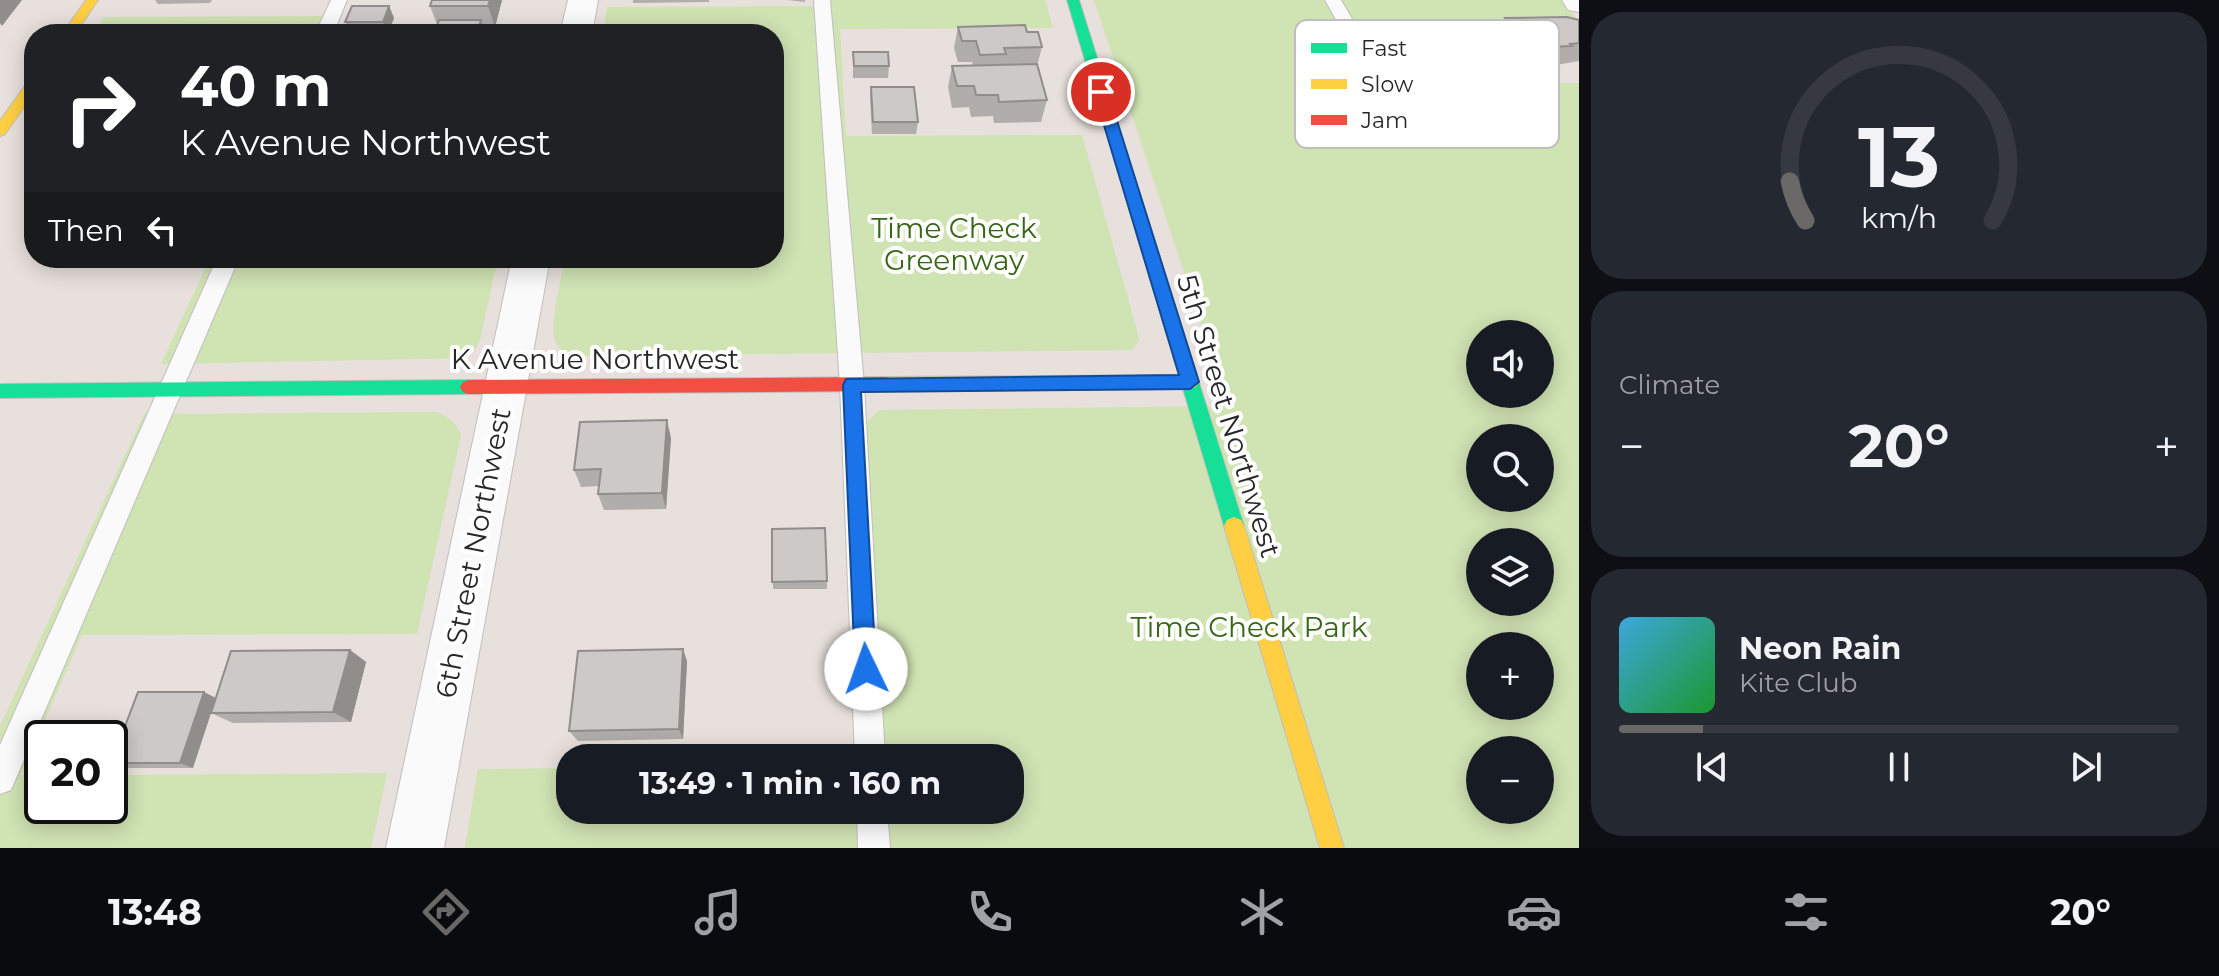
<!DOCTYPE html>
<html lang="en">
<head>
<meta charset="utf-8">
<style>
  body { margin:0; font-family:Montserrat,sans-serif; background:#242831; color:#f1f3f6; height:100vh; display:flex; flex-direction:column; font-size:30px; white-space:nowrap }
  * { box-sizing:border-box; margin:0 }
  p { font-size:26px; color:#9ea1a6 }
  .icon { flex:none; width:44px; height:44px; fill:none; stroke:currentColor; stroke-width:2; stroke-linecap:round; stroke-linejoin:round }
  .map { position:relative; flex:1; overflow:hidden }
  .drawer { display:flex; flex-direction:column; gap:12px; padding:12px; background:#0d0f14; width:640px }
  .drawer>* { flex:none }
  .guide { position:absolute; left:24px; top:24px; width:760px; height:244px; border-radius:32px; box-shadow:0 4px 20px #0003; background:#202124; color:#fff; overflow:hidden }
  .buttons { position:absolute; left:1466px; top:320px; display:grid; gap:16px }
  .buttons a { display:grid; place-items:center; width:88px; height:88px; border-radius:50%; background:#171b24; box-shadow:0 4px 20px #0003; font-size:40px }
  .speed { position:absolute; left:24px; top:720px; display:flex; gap:16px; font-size:40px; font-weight:700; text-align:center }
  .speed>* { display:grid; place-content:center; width:104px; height:104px; border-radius:50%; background:#171b24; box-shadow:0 4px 20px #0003; line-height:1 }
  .speed .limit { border:4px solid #111; border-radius:12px; background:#fff; color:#111 }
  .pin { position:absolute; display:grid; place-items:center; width:68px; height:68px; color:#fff; margin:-34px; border:4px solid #fff; border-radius:50%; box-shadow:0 2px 8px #0007 }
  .me { position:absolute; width:88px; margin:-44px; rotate:357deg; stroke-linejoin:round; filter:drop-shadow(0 0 6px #0008) }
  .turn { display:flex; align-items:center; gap:28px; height:168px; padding:0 24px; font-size:36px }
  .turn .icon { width:104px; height:104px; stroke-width:2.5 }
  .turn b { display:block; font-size:56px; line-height:68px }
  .then { display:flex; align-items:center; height:76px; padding:0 24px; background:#0003; gap:16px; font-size:30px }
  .big { font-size:60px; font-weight:700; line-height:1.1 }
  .drawer .card { flex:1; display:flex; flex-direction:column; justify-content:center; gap:12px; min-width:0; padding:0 28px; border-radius:32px; background:#242831 }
  .drawer .dial { align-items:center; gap:0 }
  .dial svg { height:208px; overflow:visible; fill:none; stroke:#363941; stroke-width:7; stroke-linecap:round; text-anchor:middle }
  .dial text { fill:#f1f3f6; stroke:none }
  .song { display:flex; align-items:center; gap:24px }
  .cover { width:96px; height:96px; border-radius:12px; background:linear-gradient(135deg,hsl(200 70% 55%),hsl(130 70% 35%)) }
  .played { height:8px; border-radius:4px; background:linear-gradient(90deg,#6a6866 15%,#363941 15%) }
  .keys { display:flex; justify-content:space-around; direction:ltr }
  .heat { display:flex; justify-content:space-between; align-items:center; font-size:44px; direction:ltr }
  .trip { position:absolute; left:556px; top:744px; width:468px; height:80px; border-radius:32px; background:#171b24; box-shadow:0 4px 20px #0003; font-weight:700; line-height:80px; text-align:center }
  .dock { display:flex; height:128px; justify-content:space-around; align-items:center; background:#090b0e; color:#9ea1a6 }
  .dock .icon { width:56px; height:56px }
  .dock .current { color:#6a6866 }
  .dock b { font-size:36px; color:#f1f3f6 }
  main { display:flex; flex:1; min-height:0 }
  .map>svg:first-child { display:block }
  .green { fill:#d0e3b3; fill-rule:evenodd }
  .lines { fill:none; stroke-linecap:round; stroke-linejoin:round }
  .lane-casing { stroke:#c0bebe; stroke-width:2 }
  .street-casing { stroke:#c0bebe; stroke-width:2 }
  .fast-casing { stroke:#c0bebe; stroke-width:2 }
  .slow-casing { stroke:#c0bebe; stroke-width:2 }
  .jam-casing { stroke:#c0bebe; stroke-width:2 }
  .lane { fill:#fbfafa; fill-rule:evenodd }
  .street { fill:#fbfafa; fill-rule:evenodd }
  .fast { fill:#16e098; fill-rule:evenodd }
  .slow { fill:#ffcf43; fill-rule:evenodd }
  .jam { fill:#f24e42; fill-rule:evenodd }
  .wall { fill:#b0adaa }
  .shaded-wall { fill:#908d8b }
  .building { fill:#cdc9c6; stroke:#908d8b; stroke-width:2 }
  .route { fill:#1a73e8; stroke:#114b97; stroke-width:2 }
  .labels { text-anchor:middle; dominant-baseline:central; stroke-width:8; stroke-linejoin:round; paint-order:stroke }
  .park-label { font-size:28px; fill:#366616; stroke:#fff }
  .street-label { font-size:28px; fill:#272727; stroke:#fff }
  .key { fill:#fff; stroke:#bebebe; stroke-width:2 }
  .key-label { font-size:22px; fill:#272727 }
</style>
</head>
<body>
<main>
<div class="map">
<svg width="1579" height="848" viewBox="0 0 1579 848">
  <rect width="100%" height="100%" fill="#e7e0dc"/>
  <g class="green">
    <path d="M814,0H1045L1053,28L840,29L846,136L1082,135L1136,327L1139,341L1132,350L581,356C571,354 559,352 555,341C549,324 562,277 565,258H774V34H603L607,7L814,6Z"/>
    <path d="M1094,0H1562L1579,22V32L1360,34L1390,84L1579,83V848H465L478,769L570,768V810H1010V758H885L865,440L867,421L880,410L1228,406ZM1480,334H1540V394H1480ZM1480,438H1540V498H1480ZM1480,542H1540V602H1480ZM1480,646H1540V706H1480ZM1480,750H1540V810H1480Z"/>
    <path d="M322,16L314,34H93L104,17Z"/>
    <path d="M210,258H498L481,336L477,347L467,358L161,364Z"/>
    <path d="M437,412C450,418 457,423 461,436L417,634L82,635L21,775L42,776V806H110V775L387,773L371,848H0V726L144,414Z"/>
  </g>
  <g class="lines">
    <g class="lane-casing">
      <g id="lane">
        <path d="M331,0H347L333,34H315Z"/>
        <path d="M814,0H830L864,385L885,758H855L840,385Z"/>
        <path d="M1325,0H1341L1404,108L1402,112H1388Z"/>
        <path d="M217,258H239L11,790L0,794V745Z"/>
        <path d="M857,810H887L890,848H858Z"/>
      </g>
    </g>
    <g class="street-casing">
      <g id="street">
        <path d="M568,0H598L592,34H560Z"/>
        <path d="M1562,0H1579V12L1568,10Z"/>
        <path d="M512,258H550L444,848H386Z"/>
      </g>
    </g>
    <g class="fast-casing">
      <g id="fast">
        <path d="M1067,0H1079L1244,526L1241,532L1234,535L1227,532L1224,526Z"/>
        <path d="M469,380L475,382L478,387L475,392L469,394L0,398V384Z"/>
      </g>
    </g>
    <g class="slow-casing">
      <g id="slow">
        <path d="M86,0H98L75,34H62Z"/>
        <path d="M34,79V93L5,134L0,136V121L29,80Z"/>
        <path d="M1190,375L1196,377L1199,382L1196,387L1190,389L886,391L880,389L877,384L880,379L886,377Z"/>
        <path d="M1234,517L1241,520L1244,526L1344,848H1320L1224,526L1227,520Z"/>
      </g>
    </g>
    <g class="jam-casing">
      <path id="jam" d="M886,377L892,379L895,384L892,389L886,391L469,394L463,392L460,387L463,382L469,380Z"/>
    </g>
    <use href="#lane" class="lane"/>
    <use href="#street" class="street"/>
    <use href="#fast" class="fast"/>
    <use href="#slow" class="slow"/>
    <use href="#jam" class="jam"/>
  </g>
  <g class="wall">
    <path d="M155,0H212L210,3L158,4Z"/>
    <path d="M502,0L495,27L437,24L430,6Z"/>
    <path d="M633,0H709V2L633,3Z"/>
    <path d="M788,0H805V2Z"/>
    <path d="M389,6L394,18L388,33H351L345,22Z"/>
    <path d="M1505,18L1579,20V61L1556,65L1553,68L1527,69L1525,66H1508L1488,40Z"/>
    <path d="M958,27L1027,32L1042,47L1037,66L1047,100L1041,122L994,123L993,116L971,117L969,107L952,108L948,87L952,66L973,65L972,62H958L954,48Z"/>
    <path d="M853,52L889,66L888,78H853Z"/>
    <path d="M871,87L918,122L916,134H872L870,98Z"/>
    <path d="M671,438L666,509L604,510L598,494L599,486L581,487L574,470Z"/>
    <path d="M772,529L827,581V589H773Z"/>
    <path d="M350,650L366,662L351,722L233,723L211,713Z"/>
    <path d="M687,661L683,739L578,741L569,731Z"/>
    <path d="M138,692L193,768H125L111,763Z"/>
  </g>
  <g class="shaded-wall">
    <path d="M0,0H22L2,26L0,23Z"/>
    <path d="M490,0H502L495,27L488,6Z"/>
    <path d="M389,6L394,18L388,33L383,22Z"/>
    <path d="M481,20L486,34H477Z"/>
    <path d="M667,420L671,438L666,509L662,493Z"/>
    <path d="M683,649L687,661L683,739L679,729Z"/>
    <path d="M350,650L366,662L351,722L333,712Z"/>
    <path d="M204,692L216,698L193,768L180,763Z"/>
  </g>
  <g class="building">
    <path d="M432,0H490L488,6H430Z"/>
    <path d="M352,6H389L383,22H345Z"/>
    <path d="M1567,17L1579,20V43L1570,44L1572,46L1545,47L1543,44L1525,45L1505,18Z"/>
    <path d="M439,20H481L477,34H434Z"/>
    <path d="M1025,25L1027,32H1038L1042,47L1004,48L1006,54L980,55L976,41H962L958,27Z"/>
    <path d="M853,52H888L889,66H854Z"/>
    <path d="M1037,64L1047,100L999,102L998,95H976L974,86H957L952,66Z"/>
    <path d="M871,87H914L918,122H873Z"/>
    <path d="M667,420L662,493L598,494L601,469L574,470L580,422Z"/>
    <path d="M825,528L827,581L772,582V529Z"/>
    <path d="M683,649L679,729L569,731L578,651Z"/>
    <path d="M350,650L333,712L211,713L231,651Z"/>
    <path d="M138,692H204L180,763H111Z"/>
  </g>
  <path class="route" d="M1101,87L1108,92L1199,382L1190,389L861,392L876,669L873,676L866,679L858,676L855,669L843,385L846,379L1179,375L1094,92Z"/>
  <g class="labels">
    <g class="park-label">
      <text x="954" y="228">Time Check<tspan x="954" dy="32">Greenway</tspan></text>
      <text x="1249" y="627">Time Check Park</text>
    </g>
    <g class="street-label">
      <text x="595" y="359">K Avenue Northwest</text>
      <text transform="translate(1229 416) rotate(73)">5th Street Northwest</text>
      <text transform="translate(473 553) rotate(-79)">6th Street Northwest</text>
    </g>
  </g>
  <rect x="1295" y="20" width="264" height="128" rx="12" class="key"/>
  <rect x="1311" y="43" width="36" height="10" fill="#16e098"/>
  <rect x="1311" y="79" width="36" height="10" fill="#ffcf43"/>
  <rect x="1311" y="115" width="36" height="10" fill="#f24e42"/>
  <g class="key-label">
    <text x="1361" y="56">Fast</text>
    <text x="1361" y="92">Slow</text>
    <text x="1361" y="128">Jam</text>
  </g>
</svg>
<div class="buttons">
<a><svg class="icon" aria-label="sound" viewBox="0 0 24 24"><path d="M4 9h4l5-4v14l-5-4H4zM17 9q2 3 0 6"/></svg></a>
<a><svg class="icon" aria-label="search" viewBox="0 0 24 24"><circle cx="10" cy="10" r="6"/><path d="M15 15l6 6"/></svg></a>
<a><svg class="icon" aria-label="layers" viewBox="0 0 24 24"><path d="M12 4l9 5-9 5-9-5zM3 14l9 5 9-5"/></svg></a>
<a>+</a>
<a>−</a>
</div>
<div class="speed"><div class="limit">20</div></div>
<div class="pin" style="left:1101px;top:92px;background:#d93025"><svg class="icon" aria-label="arrive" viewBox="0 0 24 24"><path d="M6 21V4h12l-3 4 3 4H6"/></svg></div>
<svg class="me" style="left:866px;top:669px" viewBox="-20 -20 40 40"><circle r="19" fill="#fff"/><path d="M0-13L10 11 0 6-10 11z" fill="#1a73e8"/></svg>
<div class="trip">13:49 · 1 min · 160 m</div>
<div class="guide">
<div class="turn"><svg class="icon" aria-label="right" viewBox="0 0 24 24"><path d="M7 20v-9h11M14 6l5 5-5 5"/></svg><div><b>40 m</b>K Avenue Northwest</div></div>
<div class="then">Then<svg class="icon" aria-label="left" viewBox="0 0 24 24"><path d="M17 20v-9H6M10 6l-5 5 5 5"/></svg></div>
</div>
</div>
<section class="drawer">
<div class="card dial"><svg viewBox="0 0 100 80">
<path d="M14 69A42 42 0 1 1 86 69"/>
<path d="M14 69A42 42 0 0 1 8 54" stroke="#6a6866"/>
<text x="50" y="56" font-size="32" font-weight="700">13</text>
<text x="50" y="72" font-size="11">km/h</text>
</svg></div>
<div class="card"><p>Climate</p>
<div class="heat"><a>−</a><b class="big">20°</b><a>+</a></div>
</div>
<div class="card">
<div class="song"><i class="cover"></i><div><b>Neon Rain</b><p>Kite Club</p></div></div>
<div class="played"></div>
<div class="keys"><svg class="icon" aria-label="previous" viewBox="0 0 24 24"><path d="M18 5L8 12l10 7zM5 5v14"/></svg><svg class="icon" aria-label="pause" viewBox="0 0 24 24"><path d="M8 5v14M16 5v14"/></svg><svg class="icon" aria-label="next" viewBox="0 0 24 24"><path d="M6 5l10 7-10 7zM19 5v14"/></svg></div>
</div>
</section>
</main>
<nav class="dock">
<b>13:48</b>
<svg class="icon current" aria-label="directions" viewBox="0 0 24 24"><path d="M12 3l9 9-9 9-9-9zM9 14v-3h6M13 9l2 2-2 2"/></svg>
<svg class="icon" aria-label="music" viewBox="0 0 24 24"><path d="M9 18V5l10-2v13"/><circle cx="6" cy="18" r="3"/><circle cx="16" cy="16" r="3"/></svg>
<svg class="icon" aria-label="phone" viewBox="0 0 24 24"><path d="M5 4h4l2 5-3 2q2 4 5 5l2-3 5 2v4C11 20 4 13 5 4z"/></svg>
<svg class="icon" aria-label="climate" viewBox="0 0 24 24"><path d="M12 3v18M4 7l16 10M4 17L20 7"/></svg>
<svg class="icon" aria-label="car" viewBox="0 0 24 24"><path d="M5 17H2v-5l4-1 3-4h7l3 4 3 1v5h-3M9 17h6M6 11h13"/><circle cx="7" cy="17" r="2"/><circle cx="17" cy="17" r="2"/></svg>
<svg class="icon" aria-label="filters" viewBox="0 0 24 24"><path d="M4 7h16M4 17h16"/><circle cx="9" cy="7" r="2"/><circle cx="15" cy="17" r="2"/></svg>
<b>20°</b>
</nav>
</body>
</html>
